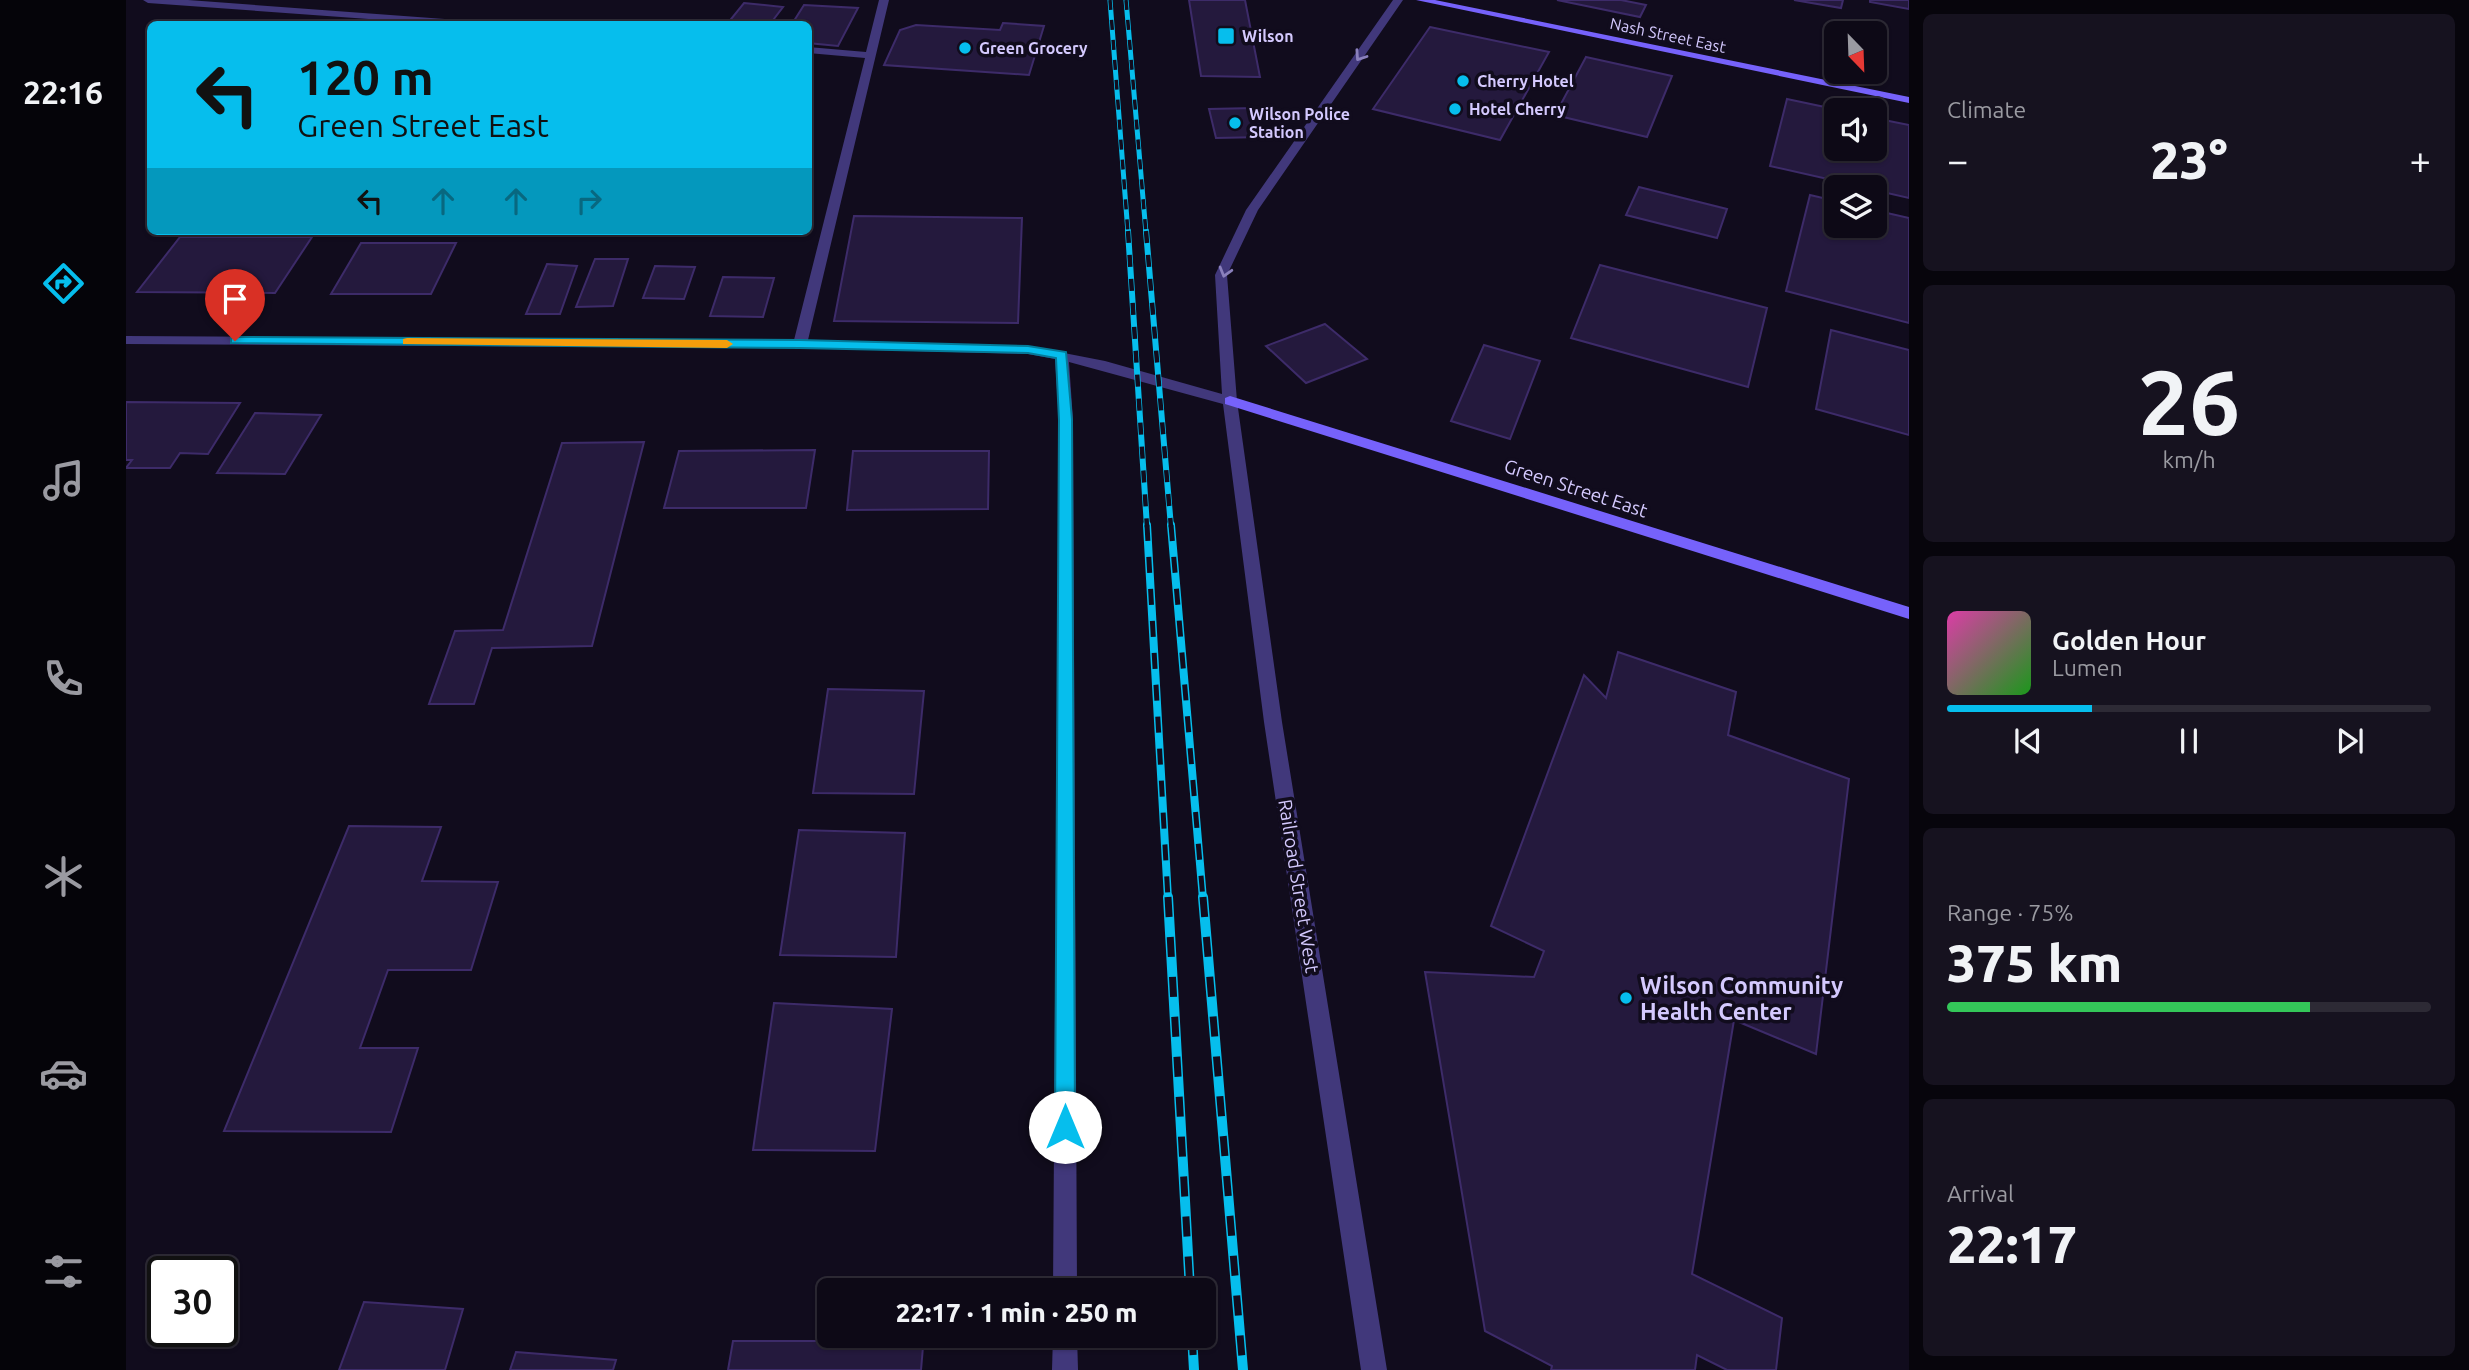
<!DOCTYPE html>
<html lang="en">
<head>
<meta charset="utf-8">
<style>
  body { margin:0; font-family:Ubuntu,sans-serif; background:#16121f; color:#f1f3f6; height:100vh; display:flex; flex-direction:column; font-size:26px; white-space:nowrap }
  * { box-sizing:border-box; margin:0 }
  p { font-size:23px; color:#9a9aa1 }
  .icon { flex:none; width:38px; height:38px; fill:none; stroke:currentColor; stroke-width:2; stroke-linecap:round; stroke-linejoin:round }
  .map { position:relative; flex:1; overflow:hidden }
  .details { display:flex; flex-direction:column; gap:14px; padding:14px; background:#07050c; width:560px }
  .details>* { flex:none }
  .hud { position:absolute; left:21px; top:21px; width:665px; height:214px; border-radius:10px; box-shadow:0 2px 5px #0004,0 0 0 2px #2d2a35; background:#06beed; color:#111; overflow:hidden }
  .needle { width:46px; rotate:157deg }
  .fabs { position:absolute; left:1698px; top:21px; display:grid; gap:14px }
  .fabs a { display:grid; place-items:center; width:63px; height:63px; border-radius:10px; background:#0d0916; box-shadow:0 2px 5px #0004,0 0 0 2px #2d2a35; font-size:35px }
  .speed { position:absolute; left:21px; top:1256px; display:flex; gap:14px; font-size:35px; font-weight:700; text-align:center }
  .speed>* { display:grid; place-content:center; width:91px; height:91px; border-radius:50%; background:#0d0916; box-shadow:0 2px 5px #0004,0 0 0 2px #2d2a35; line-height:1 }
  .speed .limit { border:4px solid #111; border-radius:10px; background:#fff; color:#111 }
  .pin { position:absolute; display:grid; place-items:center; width:60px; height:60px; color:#fff; margin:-72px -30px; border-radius:50% 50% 50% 0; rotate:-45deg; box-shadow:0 0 7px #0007 }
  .pin .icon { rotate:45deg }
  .me { position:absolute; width:77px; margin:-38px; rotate:0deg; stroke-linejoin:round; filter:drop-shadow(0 0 5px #0008) }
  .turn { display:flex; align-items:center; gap:24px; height:147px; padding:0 35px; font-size:32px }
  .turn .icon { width:91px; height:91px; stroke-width:2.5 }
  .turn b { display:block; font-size:49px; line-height:60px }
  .lanes { display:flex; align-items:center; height:66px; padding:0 35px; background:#0003; justify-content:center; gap:35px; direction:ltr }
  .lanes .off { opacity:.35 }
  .big { font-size:52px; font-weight:800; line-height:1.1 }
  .details .card { flex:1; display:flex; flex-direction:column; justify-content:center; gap:10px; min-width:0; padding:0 24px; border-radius:10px; background:#16121f }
  .details .dial { align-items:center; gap:0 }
  .dial b { font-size:91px; line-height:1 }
  .song { display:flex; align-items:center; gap:21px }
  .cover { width:84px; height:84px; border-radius:10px; background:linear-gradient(135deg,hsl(320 70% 55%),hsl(120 70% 35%)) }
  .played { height:7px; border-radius:4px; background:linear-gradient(90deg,#06beed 30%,#2d2a35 30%) }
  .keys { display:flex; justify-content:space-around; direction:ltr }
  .heat { display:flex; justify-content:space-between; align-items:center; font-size:38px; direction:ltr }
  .charge { height:10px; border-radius:5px; background:linear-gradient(90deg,#34c759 75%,#2d2a35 0) }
  .trip { position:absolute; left:691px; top:1278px; width:399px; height:70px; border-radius:10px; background:#0d0916; box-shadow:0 2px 5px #0004,0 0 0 2px #2d2a35; font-weight:800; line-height:70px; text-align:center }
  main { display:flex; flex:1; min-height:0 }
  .dock { display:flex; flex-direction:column; width:126px; justify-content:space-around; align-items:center; background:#050409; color:#9a9aa1 }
  .dock .icon { width:49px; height:49px }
  .dock .on { color:#06beed }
  .dock b { font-size:32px; color:#f1f3f6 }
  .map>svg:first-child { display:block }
  .building { fill:#24193d; stroke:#3d2b69; stroke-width:2 }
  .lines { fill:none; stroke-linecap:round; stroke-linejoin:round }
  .street { fill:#41387b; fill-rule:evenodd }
  .secondary { fill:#7662fb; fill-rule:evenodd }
  .rail-far3-casing { stroke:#06beed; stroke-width:5 }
  .rail-far2-casing { stroke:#06beed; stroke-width:6 }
  .rail-far1-casing { stroke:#06beed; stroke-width:8 }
  .rail-casing { stroke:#06beed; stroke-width:10 }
  .rail-far3 { stroke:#110c1d; stroke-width:3.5; stroke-dasharray:10; stroke-linecap:butt }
  .rail-far2 { stroke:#110c1d; stroke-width:4.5; stroke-dasharray:12; stroke-linecap:butt }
  .rail-far1 { stroke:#110c1d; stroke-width:5; stroke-dasharray:16; stroke-linecap:butt }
  .rail { stroke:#110c1d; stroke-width:7; stroke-dasharray:20; stroke-linecap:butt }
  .oneway { stroke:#8a80bc }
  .route { fill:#06beed; stroke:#047c9a; stroke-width:2 }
  .slow { fill:#f59e0b }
  .poi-dot { fill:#06beed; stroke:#110c1d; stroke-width:2.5 }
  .labels { text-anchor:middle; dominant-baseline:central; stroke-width:7; stroke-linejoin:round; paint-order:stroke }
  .far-street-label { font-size:16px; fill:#d4c9fe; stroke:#110c1d }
  .far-poi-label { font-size:16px; font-weight:bold; fill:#d4c9fe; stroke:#110c1d; text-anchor:start }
  .street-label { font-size:19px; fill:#d4c9fe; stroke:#110c1d }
  .near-poi-label { font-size:23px; font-weight:bold; fill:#d4c9fe; stroke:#110c1d; text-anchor:start }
</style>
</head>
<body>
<main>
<nav class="dock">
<b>22:16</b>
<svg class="icon on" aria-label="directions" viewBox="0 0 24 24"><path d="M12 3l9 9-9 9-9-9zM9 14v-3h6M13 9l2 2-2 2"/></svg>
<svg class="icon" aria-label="music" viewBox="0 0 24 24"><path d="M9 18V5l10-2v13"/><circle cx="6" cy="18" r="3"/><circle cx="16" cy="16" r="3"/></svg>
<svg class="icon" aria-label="phone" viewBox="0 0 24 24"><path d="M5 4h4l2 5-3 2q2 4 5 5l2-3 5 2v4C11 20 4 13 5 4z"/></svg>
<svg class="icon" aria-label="climate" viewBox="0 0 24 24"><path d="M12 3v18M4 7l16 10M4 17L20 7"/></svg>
<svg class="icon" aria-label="car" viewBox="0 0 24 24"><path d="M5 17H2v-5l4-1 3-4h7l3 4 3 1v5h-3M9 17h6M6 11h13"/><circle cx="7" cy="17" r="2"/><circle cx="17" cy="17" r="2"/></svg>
<svg class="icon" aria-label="filters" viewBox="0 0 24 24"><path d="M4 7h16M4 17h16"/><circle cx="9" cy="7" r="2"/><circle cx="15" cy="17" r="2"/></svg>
</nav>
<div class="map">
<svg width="1783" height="1370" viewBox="0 0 1783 1370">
  <rect width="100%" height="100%" fill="#110c1d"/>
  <g class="building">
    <path d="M1063,0H1119L1134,77L1075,76Z"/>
    <path d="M1431,0H1495L1520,5L1514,17Z"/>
    <path d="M1668,0H1717L1715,8Z"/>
    <path d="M1744,0H1783V9L1744,2Z"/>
    <path d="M618,3L657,7L644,24H601Z"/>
    <path d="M678,5L732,8L712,46L682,43V24H666Z"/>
    <path d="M877,23L918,26L903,75L758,65L774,30L790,25L874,30Z"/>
    <path d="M1304,27L1423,52L1374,140L1247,109Z"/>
    <path d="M1460,57L1546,76L1521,137L1429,115Z"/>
    <path d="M1661,99L1713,110H1710V149H1748V118L1783,125V198L1748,190V187H1737L1644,166Z"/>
    <path d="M1129,108L1137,137L1090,138L1083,109Z"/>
    <path d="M1513,187L1601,209L1591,238L1500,215Z"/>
    <path d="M1684,195L1710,201V226H1748V210L1783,218V323L1660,291Z"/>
    <path d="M728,216L896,218L892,323L708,321Z"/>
    <path d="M54,237H186L149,293L11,292Z"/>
    <path d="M235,243H330L305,294H205Z"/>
    <path d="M469,259H502L487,306L450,307Z"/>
    <path d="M421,264L451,266L434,314H400Z"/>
    <path d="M1474,265L1641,308L1622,387L1445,338Z"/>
    <path d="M529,266L569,267L558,299L517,298Z"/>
    <path d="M597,277L648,278L637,317L584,316Z"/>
    <path d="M1199,324L1241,359L1180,383L1140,346Z"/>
    <path d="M1705,330L1783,350V435L1690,409Z"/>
    <path d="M1358,345L1414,361L1384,439L1325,421Z"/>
    <path d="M0,402L114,403L82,454L54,453L44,468H0L6,460H0Z"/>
    <path d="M129,413L195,415L159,474L91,473Z"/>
    <path d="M518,442L466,646L366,648L348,704H303L329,631L377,630L436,443Z"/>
    <path d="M689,450L680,508H538L553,451Z"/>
    <path d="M727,451H863L862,509L721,510Z"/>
    <path d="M1492,652L1610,692L1602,735L1723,779L1690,1054L1608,1020L1566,1274L1656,1318L1650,1370H1601L1571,1355L1569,1370H1425L1426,1366L1359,1331L1299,972L1408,977L1418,951L1365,926L1458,675L1480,698Z"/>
    <path d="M702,689L798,691L788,794L687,793Z"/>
    <path d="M223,826L315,827L296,881L372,882L345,970H262L234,1048H292L265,1132L98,1131Z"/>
    <path d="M673,830L779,833L770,957L654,955Z"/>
    <path d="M648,1003L766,1009L749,1151L627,1150Z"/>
    <path d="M238,1302L337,1309L319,1370H213Z"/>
    <path d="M704,1319V1335H798L795,1370H602L607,1341H701Z"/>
    <path d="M390,1352L490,1360L487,1370H384Z"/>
  </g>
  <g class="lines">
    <g class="street">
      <path d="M17,0H62L346,21L351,24H312L22,3Z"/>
      <path d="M753,0H763L682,340L902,346L979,361L1096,394L1089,275L1120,210L1267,0H1277L1132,210L1101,275L1111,401L1156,722L1261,1370H1235L1138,722L1097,404L943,362L947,420L951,1290H927L933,420L929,359L902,354L674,348L0,344V336L668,340L739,58L682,53V47L740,52Z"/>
      <path d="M927,1335H951L952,1370H926Z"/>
    </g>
    <g class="secondary">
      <path d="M1290,0H1309L1783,97V103Z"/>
      <path d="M1104,396L1783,607V619L1099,404V398Z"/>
    </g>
    <g class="rail-far3-casing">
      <g id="rail-far3">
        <path d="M984,0L1002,233"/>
        <path d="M1000,0L1020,233"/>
      </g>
    </g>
    <g class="rail-far2-casing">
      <g id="rail-far2">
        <path d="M1002,231L1021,527"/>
        <path d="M1020,231L1045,527"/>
      </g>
    </g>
    <g class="rail-far1-casing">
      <g id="rail-far1">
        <path d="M1021,525L1042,899"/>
        <path d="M1045,525L1077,899"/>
      </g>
    </g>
    <g class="rail-casing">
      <g id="rail">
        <path d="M1042,897L1064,1290"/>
        <path d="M1077,897L1117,1370"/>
        <path d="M1066,1335L1068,1370"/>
      </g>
    </g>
    <use href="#rail-far3" class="rail-far3"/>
    <use href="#rail-far2" class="rail-far2"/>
    <use href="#rail-far1" class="rail-far1"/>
    <use href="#rail" class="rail"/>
  </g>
  <defs><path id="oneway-chevron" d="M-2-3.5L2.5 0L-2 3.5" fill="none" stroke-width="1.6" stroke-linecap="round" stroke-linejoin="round" transform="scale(1.75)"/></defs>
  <g class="oneway">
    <use href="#oneway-chevron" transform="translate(1234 56) rotate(124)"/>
    <use href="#oneway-chevron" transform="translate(1099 272) rotate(106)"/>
  </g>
  <path class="route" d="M109,337L674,340L902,346L940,352L946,420L949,1127L946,1134L939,1137L932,1134L929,1127L933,420L930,358L902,353L674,348L105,343V338Z"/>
  <path class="slow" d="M281,338L601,340L607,344L601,348L277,344V339Z"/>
  <g class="poi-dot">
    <rect x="1091" y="27" width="18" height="18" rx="3.5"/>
    <circle cx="839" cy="48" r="7"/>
    <circle cx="1337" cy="81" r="7"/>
    <circle cx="1329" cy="109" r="7"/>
    <circle cx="1109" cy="123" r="7"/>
    <circle cx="1500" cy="998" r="7"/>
  </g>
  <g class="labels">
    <g class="far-street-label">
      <text transform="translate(1542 35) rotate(12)">Nash Street East</text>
    </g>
    <g class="far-poi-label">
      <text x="1116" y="36">Wilson</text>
      <text x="853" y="48">Green Grocery</text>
      <text x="1351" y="81">Cherry Hotel</text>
      <text x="1343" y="109">Hotel Cherry</text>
      <text x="1123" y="114">Wilson Police<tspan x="1123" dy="18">Station</tspan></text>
    </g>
    <g class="street-label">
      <text transform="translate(1450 488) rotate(18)">Green Street East</text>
      <text transform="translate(1173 886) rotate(81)">Railroad Street West</text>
    </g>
    <g class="near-poi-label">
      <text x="1514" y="985">Wilson Community<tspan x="1514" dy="26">Health Center</tspan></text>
    </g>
  </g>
</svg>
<div class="fabs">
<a><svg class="needle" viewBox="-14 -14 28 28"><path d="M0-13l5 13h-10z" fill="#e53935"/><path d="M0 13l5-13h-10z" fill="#9a9aa1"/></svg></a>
<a><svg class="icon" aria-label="sound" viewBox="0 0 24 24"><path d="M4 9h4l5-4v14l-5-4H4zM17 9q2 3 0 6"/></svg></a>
<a><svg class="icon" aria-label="layers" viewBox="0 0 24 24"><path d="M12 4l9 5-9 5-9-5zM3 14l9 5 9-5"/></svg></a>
</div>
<div class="speed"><div class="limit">30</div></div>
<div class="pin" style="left:109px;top:341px;background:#d93025"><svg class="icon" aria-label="arrive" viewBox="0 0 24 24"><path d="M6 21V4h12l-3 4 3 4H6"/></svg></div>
<svg class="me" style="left:939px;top:1127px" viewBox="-20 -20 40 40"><circle r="19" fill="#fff"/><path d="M0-13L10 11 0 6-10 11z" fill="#06beed"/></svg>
<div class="trip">22:17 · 1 min · 250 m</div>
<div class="hud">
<div class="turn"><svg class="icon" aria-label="left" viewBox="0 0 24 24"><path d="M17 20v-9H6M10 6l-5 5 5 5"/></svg><div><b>120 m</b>Green Street East</div></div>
<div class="lanes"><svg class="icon" aria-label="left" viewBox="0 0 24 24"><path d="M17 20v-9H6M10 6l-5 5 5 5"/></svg><svg class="icon off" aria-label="ahead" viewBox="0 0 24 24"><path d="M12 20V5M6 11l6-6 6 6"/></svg><svg class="icon off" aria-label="ahead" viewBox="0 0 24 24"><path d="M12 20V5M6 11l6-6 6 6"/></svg><svg class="icon off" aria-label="right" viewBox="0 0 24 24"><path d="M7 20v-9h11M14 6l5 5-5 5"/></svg></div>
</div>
</div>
<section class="details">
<div class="card"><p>Climate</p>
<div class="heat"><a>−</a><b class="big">23°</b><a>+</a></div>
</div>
<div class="card dial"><b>26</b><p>km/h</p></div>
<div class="card">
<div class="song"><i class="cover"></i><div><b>Golden Hour</b><p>Lumen</p></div></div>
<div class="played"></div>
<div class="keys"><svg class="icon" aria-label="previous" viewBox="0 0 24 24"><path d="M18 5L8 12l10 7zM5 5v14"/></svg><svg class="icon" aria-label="pause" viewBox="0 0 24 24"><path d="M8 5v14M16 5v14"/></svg><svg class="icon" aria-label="next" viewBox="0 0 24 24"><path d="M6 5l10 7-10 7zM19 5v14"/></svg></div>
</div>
<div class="card"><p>Range · 75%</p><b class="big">375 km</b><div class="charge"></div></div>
<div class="card"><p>Arrival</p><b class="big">22:17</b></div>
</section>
</main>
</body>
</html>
